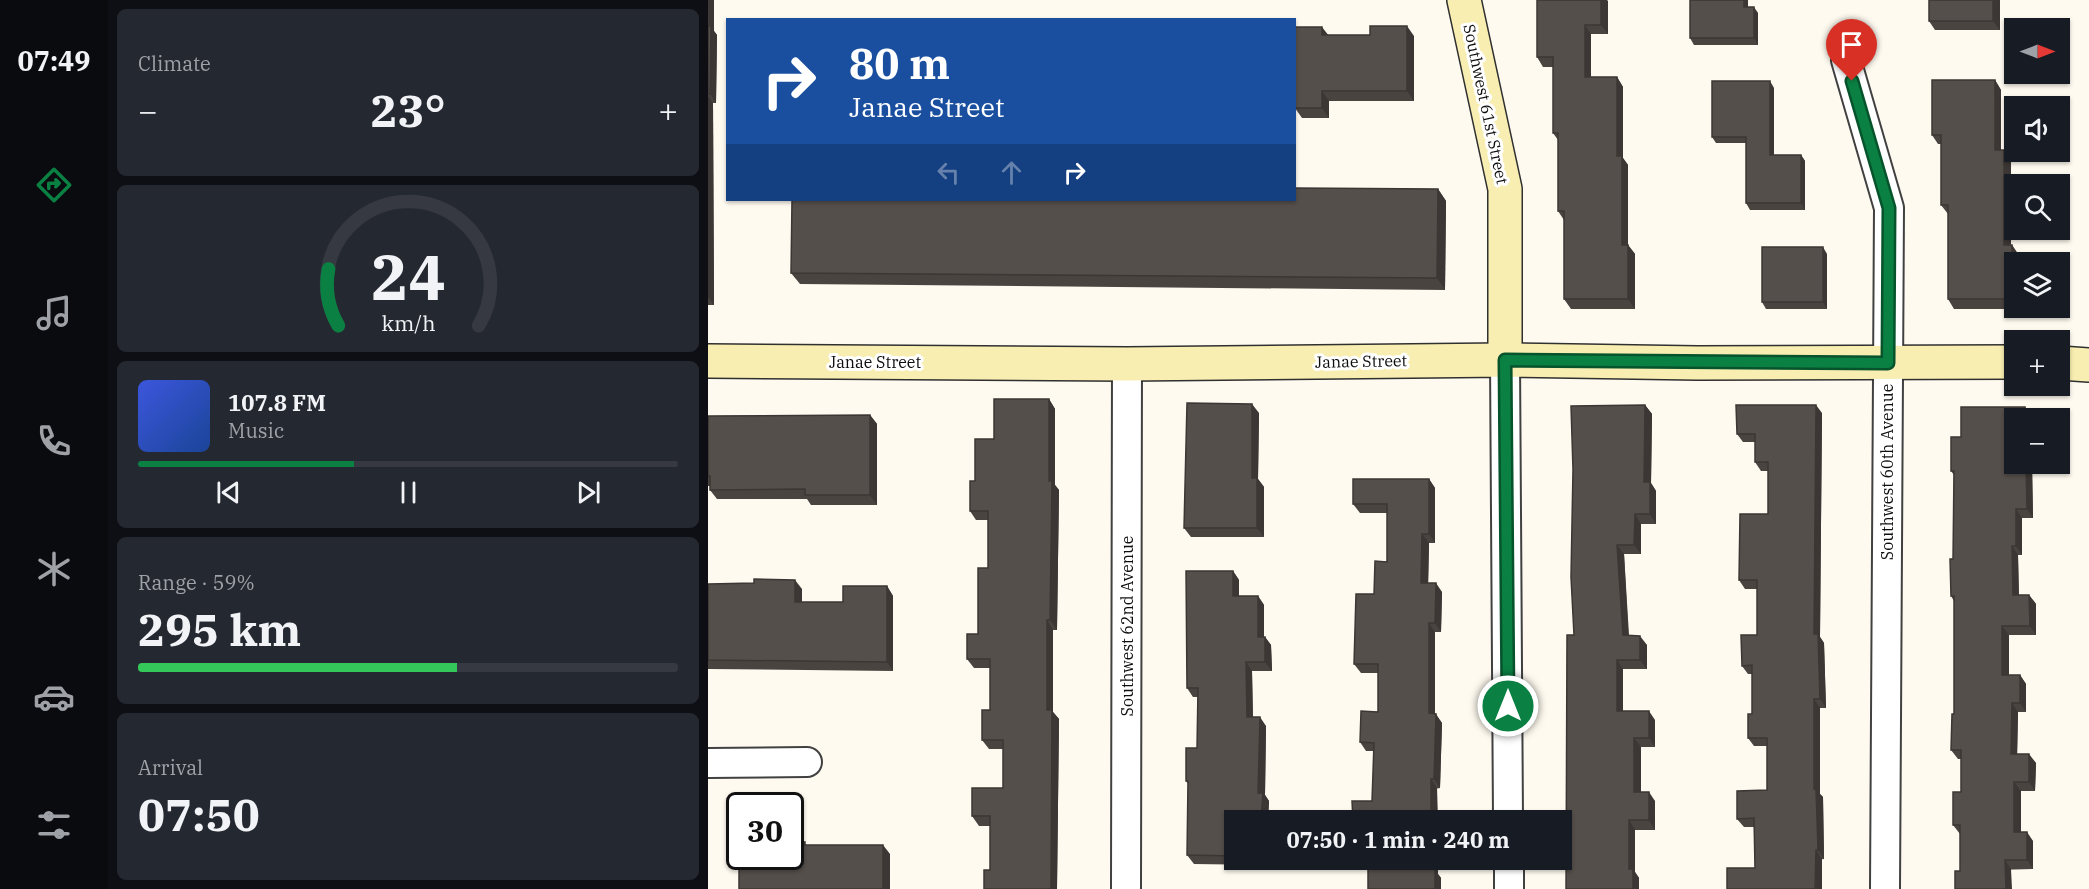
<!DOCTYPE html>
<html lang="en">
<head>
<meta charset="utf-8">
<style>
  body { margin:0; font-family:"IBM Plex Serif",serif; background:#242831; color:#f1f3f6; height:100vh; display:flex; flex-direction:column; font-size:22px; white-space:nowrap }
  * { box-sizing:border-box; margin:0 }
  p { font-size:20px; color:#9ea1a6 }
  .icon { flex:none; width:33px; height:33px; fill:none; stroke:currentColor; stroke-width:2; stroke-linecap:round; stroke-linejoin:round }
  .map { position:relative; flex:1; overflow:hidden }
  .details { display:flex; flex-direction:column; gap:9px; padding:9px; background:#0d0f14; width:600px }
  .details>* { flex:none }
  .top-card { position:absolute; left:18px; top:18px; width:570px; height:183px; border-radius:0px; box-shadow:0 2px 4px #0004; background:#1a4fa0; color:#fff; overflow:hidden }
  .needle { width:39px; rotate:90deg }
  .buttons { position:absolute; left:1296px; top:18px; display:grid; gap:12px }
  .buttons a { display:grid; place-items:center; width:66px; height:66px; border-radius:0px; background:#171b24; box-shadow:0 2px 4px #0004; font-size:30px }
  .speed { position:absolute; left:18px; top:792px; display:flex; gap:12px; font-size:30px; font-weight:700; text-align:center }
  .speed>* { display:grid; place-content:center; width:78px; height:78px; border-radius:50%; background:#171b24; box-shadow:0 2px 4px #0004; line-height:1 }
  .speed .limit { border:3px solid #111; border-radius:9px; background:#fff; color:#111 }
  .pin { position:absolute; display:grid; place-items:center; width:51px; height:51px; color:#fff; margin:-62px -26px; border-radius:50% 50% 50% 0; rotate:-45deg; box-shadow:0 0 6px #0007 }
  .pin .icon { rotate:45deg }
  .me { position:absolute; width:66px; margin:-33px; rotate:0deg; stroke-linejoin:round; filter:drop-shadow(0 0 4px #0008) }
  .turn { display:flex; align-items:center; gap:21px; height:126px; padding:0 24px; font-size:27px }
  .turn .icon { width:78px; height:78px; stroke-width:2.5 }
  .turn b { display:block; font-size:42px; line-height:51px }
  .lanes { display:flex; align-items:center; height:57px; padding:0 24px; background:#0003; justify-content:center; gap:30px; direction:ltr }
  .lanes .off { opacity:.35 }
  .big { font-size:45px; font-weight:700; line-height:1.1 }
  .details .tile { flex:1; display:flex; flex-direction:column; justify-content:center; gap:9px; min-width:0; padding:0 21px; border-radius:9px; background:#242831 }
  .details .dial { align-items:center; gap:0 }
  .dial svg { height:156px; overflow:visible; fill:none; stroke:#363941; stroke-width:7; stroke-linecap:round; text-anchor:middle }
  .dial text { fill:#f1f3f6; stroke:none }
  .song { display:flex; align-items:center; gap:18px }
  .cover { width:72px; height:72px; border-radius:9px; background:linear-gradient(135deg,hsl(230 70% 55%),hsl(220 70% 35%)) }
  .played { height:6px; border-radius:3px; background:linear-gradient(90deg,#0b8043 40%,#363941 40%) }
  .keys { display:flex; justify-content:space-around; direction:ltr }
  .heat { display:flex; justify-content:space-between; align-items:center; font-size:33px; direction:ltr }
  .charge { height:9px; border-radius:4px; background:linear-gradient(90deg,#34c759 59%,#363941 0) }
  .trip { position:absolute; left:516px; top:810px; width:348px; height:60px; border-radius:0px; background:#171b24; box-shadow:0 2px 4px #0004; font-weight:700; line-height:60px; text-align:center }
  main { display:flex; flex:1; min-height:0 }
  .menu { display:flex; flex-direction:column; width:108px; justify-content:space-around; align-items:center; background:#090b0e; color:#9ea1a6 }
  .menu .icon { width:42px; height:42px }
  .menu .selected { color:#0b8043 }
  .menu b { font-size:27px; color:#f1f3f6 }
  .map>svg:first-child { display:block }
  .lines { fill:none; stroke-linecap:round; stroke-linejoin:round }
  .street-casing { stroke:#414141; stroke-width:32 }
  .secondary-casing { stroke:#303030; stroke-width:36 }
  .street { stroke:#fff; stroke-width:28 }
  .secondary { stroke:#f8eeb1; stroke-width:33 }
  .wall { fill:#494440 }
  .shaded-wall { fill:#3c3734 }
  .building { fill:#554f4b; stroke:#3c3734; stroke-width:1.5 }
  .route-casing { stroke:#07532c; stroke-width:15 }
  .route { stroke:#0b8043; stroke-width:10 }
  .labels { text-anchor:middle; dominant-baseline:central; stroke-width:6; stroke-linejoin:round; paint-order:stroke }
  .street-label { font-size:16px; fill:#0e0e0e; stroke:#fff }
</style>
</head>
<body>
<main>
<nav class="menu">
<b>07:49</b>
<svg class="icon selected" aria-label="directions" viewBox="0 0 24 24"><path d="M12 3l9 9-9 9-9-9zM9 14v-3h6M13 9l2 2-2 2"/></svg>
<svg class="icon" aria-label="music" viewBox="0 0 24 24"><path d="M9 18V5l10-2v13"/><circle cx="6" cy="18" r="3"/><circle cx="16" cy="16" r="3"/></svg>
<svg class="icon" aria-label="phone" viewBox="0 0 24 24"><path d="M5 4h4l2 5-3 2q2 4 5 5l2-3 5 2v4C11 20 4 13 5 4z"/></svg>
<svg class="icon" aria-label="climate" viewBox="0 0 24 24"><path d="M12 3v18M4 7l16 10M4 17L20 7"/></svg>
<svg class="icon" aria-label="car" viewBox="0 0 24 24"><path d="M5 17H2v-5l4-1 3-4h7l3 4 3 1v5h-3M9 17h6M6 11h13"/><circle cx="7" cy="17" r="2"/><circle cx="17" cy="17" r="2"/></svg>
<svg class="icon" aria-label="filters" viewBox="0 0 24 24"><path d="M4 7h16M4 17h16"/><circle cx="9" cy="7" r="2"/><circle cx="15" cy="17" r="2"/></svg>
</nav>
<section class="details">
<div class="tile"><p>Climate</p>
<div class="heat"><a>−</a><b class="big">23°</b><a>+</a></div>
</div>
<div class="tile dial"><svg viewBox="0 0 100 80">
<path d="M14 69A42 42 0 1 1 86 69"/>
<path d="M14 69A42 42 0 0 1 9 40" stroke="#0b8043"/>
<text x="50" y="56" font-size="32" font-weight="700">24</text>
<text x="50" y="72" font-size="11">km/h</text>
</svg></div>
<div class="tile">
<div class="song"><i class="cover"></i><div><b>107.8 FM</b><p>Music</p></div></div>
<div class="played"></div>
<div class="keys"><svg class="icon" aria-label="previous" viewBox="0 0 24 24"><path d="M18 5L8 12l10 7zM5 5v14"/></svg><svg class="icon" aria-label="pause" viewBox="0 0 24 24"><path d="M8 5v14M16 5v14"/></svg><svg class="icon" aria-label="next" viewBox="0 0 24 24"><path d="M6 5l10 7-10 7zM19 5v14"/></svg></div>
</div>
<div class="tile"><p>Range · 59%</p><b class="big">295 km</b><div class="charge"></div></div>
<div class="tile"><p>Arrival</p><b class="big">07:50</b></div>
</section>
<div class="map">
<svg width="1381" height="889" viewBox="0 0 1381 889">
  <rect width="100%" height="100%" fill="#fefaf0"/>
  <g class="lines">
    <g class="street-casing">
      <g id="street">
        <path d="M1138,60L1181,208L1177,889"/>
        <path d="M797,360L800,820"/>
        <path d="M0,763L99,762"/>
        <path d="M801,860V889"/>
        <path d="M418,889L419,364"/>
      </g>
    </g>
    <g class="secondary-casing">
      <g id="secondary">
        <path d="M756,0L797,189V360"/>
        <path d="M0,361L419,364L797,360L989,363L1306,362"/>
        <path d="M1352,363L1381,365"/>
      </g>
    </g>
    <use href="#street" class="street"/>
    <use href="#secondary" class="secondary"/>
  </g>
  <g class="wall">
    <path d="M0,0H6V31L9,35L8,103H5L6,305H0Z"/>
    <path d="M1040,0V7L1050,13V45H986L982,38Z"/>
    <path d="M1292,0V30H1227L1221,21Z"/>
    <path d="M900,1V34H883V77H909L915,87V158L920,165V245L927,254V309H863L856,299V220L850,211V140L845,133V67H835L829,57Z"/>
    <path d="M586,27L620,35L706,36V101H621V118H594L587,108L586,102Z"/>
    <path d="M1287,80L1293,90V150H1296L1303,159V245H1304L1310,254V262H1306V308H1310V309H1246L1240,299V214L1233,205V144H1230L1224,135Z"/>
    <path d="M1066,88V155H1093L1097,161V210H1042L1038,203V143H1008L1004,137Z"/>
    <path d="M730,189L738,201L737,290L92,284L83,273Z"/>
    <path d="M1119,254V309H1058L1054,302Z"/>
    <path d="M341,399L347,409V485L351,490L349,630H345V712L351,719L349,889H276L282,870V826H271L264,816L295,788V749H281L274,740L282,710V668H266L259,659L270,634L280,568V520H268L262,511L267,481L286,439Z"/>
    <path d="M937,405L944,414L943,483L948,491V524H933V554H916L921,635L939,645V669H915V711L947,720V747H933V792L947,801V830H927V872L931,878V889L866,635Z"/>
    <path d="M1317,407L1324,416L1306,464H1324L1325,518H1314V555H1310L1311,595H1321L1328,604V635H1301V675H1312L1318,684V712H1310L1309,754L1328,763L1327,791H1313V832L1325,841V869L1252,871V834L1245,825L1253,792V759H1250L1243,750L1246,714V601L1243,596L1245,559L1246,475L1243,471L1253,437Z"/>
    <path d="M551,413L550,479L556,487V537H483L476,528Z"/>
    <path d="M1114,413L1112,637L1116,643L1118,708H1112V794L1115,797L1116,859L1047,868L1046,827H1036L1029,819L1059,790V746H1046L1040,738L1044,714V674H1040L1034,666L1049,635V589H1037L1031,580L1060,514V471H1053L1047,462V442H1035L1029,434Z"/>
    <path d="M162,415L169,424V505H103L99,499H9L2,490V486H0V416Z"/>
    <path d="M721,479L727,488V543H721L720,583L734,592L733,632H727V714L734,723L732,788L664,801L666,751H658L652,742L670,712V673H653L646,664L666,594L679,562V513H652L645,504Z"/>
    <path d="M525,571L531,580V596H550L556,605V637H557L563,645L564,671H544L545,717L558,726L557,795L561,801L560,820H526V860H558V865L486,864L479,855L480,784L478,781L489,748L490,697H485L479,688Z"/>
    <path d="M0,584L94,589V602H135L179,586L185,596V671L0,669Z"/>
    <path d="M649,860H730V874L733,878V889H660V863H652Z"/>
  </g>
  <g class="shaded-wall">
    <path d="M0,0H6V31L9,35L8,103L2,94Z"/>
    <path d="M893,0H899L900,1V34L893,25Z"/>
    <path d="M1036,0H1040V13L1036,7Z"/>
    <path d="M1285,0H1292V30L1285,21Z"/>
    <path d="M1046,7L1050,13V45L1046,38Z"/>
    <path d="M877,25L883,34V87L877,77Z"/>
    <path d="M699,26L706,36V101L699,91Z"/>
    <path d="M614,27L621,36L614,35Z"/>
    <path d="M909,77L915,87V158L920,165V254L914,245L909,156Z"/>
    <path d="M1287,80L1293,90V159L1287,150Z"/>
    <path d="M1062,81L1066,88V161L1062,155Z"/>
    <path d="M614,91L621,101V118L614,108Z"/>
    <path d="M0,96L5,103L6,305L0,297Z"/>
    <path d="M1296,150L1303,159V254L1296,245Z"/>
    <path d="M1093,155L1097,161V210L1093,203Z"/>
    <path d="M730,189L738,201L737,290L729,278Z"/>
    <path d="M920,245L927,254V309L920,299Z"/>
    <path d="M1304,245L1310,254V262H1306V303L1304,299Z"/>
    <path d="M1115,247L1119,254V309L1115,302Z"/>
    <path d="M341,399L347,409V485L351,490L349,630L342,620Z"/>
    <path d="M544,404L551,413L550,479L556,487V537L549,528L544,478Z"/>
    <path d="M937,405L944,414L943,483L948,491V524L942,514L936,482Z"/>
    <path d="M1108,405L1114,413L1112,637L1116,643L1118,708L1112,699L1106,634Z"/>
    <path d="M1317,407L1324,416V418H1317Z"/>
    <path d="M162,415L169,424V505L162,495Z"/>
    <path d="M1318,464H1324L1325,518L1319,509Z"/>
    <path d="M721,479L727,488V543L721,534Z"/>
    <path d="M1308,509L1314,518V555L1308,546Z"/>
    <path d="M927,514L933,524V554L926,545Z"/>
    <path d="M714,534L721,543L720,592L713,583Z"/>
    <path d="M909,545L916,554L921,645L915,635Z"/>
    <path d="M1304,546L1310,555L1311,604L1305,595Z"/>
    <path d="M525,571L531,580V605L525,596Z"/>
    <path d="M87,580L94,589V611L87,602Z"/>
    <path d="M728,583L734,592L733,632L727,623Z"/>
    <path d="M179,586L185,596V671L179,662Z"/>
    <path d="M1321,595L1328,604V635L1322,626Z"/>
    <path d="M550,596L556,605V646L550,637Z"/>
    <path d="M339,620L345,630V712L351,719L349,889H343L339,710Z"/>
    <path d="M721,623L727,632V722L721,713Z"/>
    <path d="M1294,626L1301,635V684L1294,675Z"/>
    <path d="M932,636L939,645V669L932,660Z"/>
    <path d="M557,637L563,645L564,671L557,662Z"/>
    <path d="M909,660L915,669V720L909,711Z"/>
    <path d="M538,662L544,671L545,726L539,717Z"/>
    <path d="M1312,675L1318,684V712L1312,703Z"/>
    <path d="M1106,699L1112,708V794L1115,797L1116,859L1110,850L1106,789Z"/>
    <path d="M1304,703L1310,712L1309,763L1303,754Z"/>
    <path d="M941,711L947,720V747L941,738Z"/>
    <path d="M728,714L734,723L732,788L726,779Z"/>
    <path d="M552,717L558,726L557,795L561,801L560,820H553L550,793Z"/>
    <path d="M926,738L933,747V801L926,792Z"/>
    <path d="M1321,754L1328,763L1327,791L1321,782Z"/>
    <path d="M723,779L729,788L730,820H723Z"/>
    <path d="M1306,782L1313,791V841L1306,832Z"/>
    <path d="M941,792L947,801V830L941,820Z"/>
    <path d="M921,820L927,830V872L931,878V889H925L921,869Z"/>
    <path d="M1319,832L1325,841V869L1319,860Z"/>
    <path d="M175,845L182,854V889H175Z"/>
    <path d="M1108,850L1114,859V889H1107Z"/>
    <path d="M724,860H730V874L733,878V889H727Z"/>
    <path d="M1297,860L1303,869L1304,889H1298Z"/>
  </g>
  <g class="building">
    <path d="M829,0H893V25H877V77H909V156H914V245H920V299H856V211H850V133H845V57H829Z"/>
    <path d="M982,0H1036V7H1046V38H982Z"/>
    <rect x="1221" y="0" width="64" height="21"/>
    <path d="M0,26H3L2,94H0Z"/>
    <path d="M662,26H699V91H614V108H587L586,27H614V35H662Z"/>
    <path d="M1224,80H1287V150H1296V245H1304V299H1240V205H1233V135H1224Z"/>
    <path d="M1004,81H1062V155H1093V203H1038V137H1004Z"/>
    <path d="M586,188L730,189L729,278L83,273L84,200H586Z"/>
    <rect x="1054" y="247" width="61" height="55"/>
    <path d="M286,399H341V481H344L342,620H339V710H344L343,889H276V870H282V816H264V788H295V740H274V710H282V659H259V634H270V568H280V511H262V481H267V439H286Z"/>
    <path d="M479,403L544,404V478H549V528H476Z"/>
    <path d="M937,405L936,482H942V514H927L926,545H909L915,635L932,636V660H909V711H941V738H926V792H941V820H921V869H925V889H858L859,635H866L863,577L865,469L863,406Z"/>
    <path d="M1028,405H1108L1106,634H1110L1112,699H1106V789H1108L1110,850H1108L1107,889H1019V868H1047L1046,818L1029,819V791L1059,790V738H1040V714H1044V665L1034,666L1033,635H1049V580H1031L1032,514H1060V462H1047V434H1029Z"/>
    <path d="M1253,407H1317V418H1306V464H1318L1319,509H1308V546H1304L1305,595H1321L1322,626H1294V675H1312V703H1304L1303,754H1321V782H1306V832H1319V860H1297L1298,889H1247V871H1252V825H1245V792H1253V750H1243L1244,714H1246V596H1243L1242,559H1245L1246,471H1243V437H1253Z"/>
    <path d="M162,415V495H97V489L2,490V476H0V416Z"/>
    <path d="M645,479H721V534H714L713,583H728L727,623H721V713L728,714L726,779H723V820H645L644,801H664L666,743L652,742L653,711L670,712V664H646L648,594H666L667,561L679,562V504H645Z"/>
    <path d="M478,571H525V596H550V637H557V662H538L539,717H552L550,793H555L553,820H526V856L479,855L480,781H478V748H489L490,688H479Z"/>
    <path d="M46,579L87,580V602H135V586H179V662L0,660V584L46,583Z"/>
    <path d="M31,842L32,856H82V842H97V845H175V889H31Z"/>
    <path d="M660,860H724V869H727V889H660Z"/>
  </g>
  <g class="lines">
    <g class="route-casing">
      <path id="route" d="M800,706L797,360L1180,363L1181,208L1144,81"/>
    </g>
    <use href="#route" class="route"/>
  </g>
  <g class="labels">
    <g class="street-label">
      <text transform="translate(778 104) rotate(78)">Southwest 61st Street</text>
      <text transform="translate(653 361) rotate(-1)">Janae Street</text>
      <text x="167" y="362">Janae Street</text>
      <text transform="translate(1179 472) rotate(-90)">Southwest 60th Avenue</text>
      <text transform="translate(419 626) rotate(-90)">Southwest 62nd Avenue</text>
    </g>
  </g>
</svg>
<div class="buttons">
<a><svg class="needle" viewBox="-14 -14 28 28"><path d="M0-13l5 13h-10z" fill="#e53935"/><path d="M0 13l5-13h-10z" fill="#9ea1a6"/></svg></a>
<a><svg class="icon" aria-label="sound" viewBox="0 0 24 24"><path d="M4 9h4l5-4v14l-5-4H4zM17 9q2 3 0 6"/></svg></a>
<a><svg class="icon" aria-label="search" viewBox="0 0 24 24"><circle cx="10" cy="10" r="6"/><path d="M15 15l6 6"/></svg></a>
<a><svg class="icon" aria-label="layers" viewBox="0 0 24 24"><path d="M12 4l9 5-9 5-9-5zM3 14l9 5 9-5"/></svg></a>
<a>+</a>
<a>−</a>
</div>
<div class="speed"><div class="limit">30</div></div>
<div class="pin" style="left:1144px;top:81px;background:#d93025"><svg class="icon" aria-label="arrive" viewBox="0 0 24 24"><path d="M6 21V4h12l-3 4 3 4H6"/></svg></div>
<svg class="me" style="left:800px;top:706px" viewBox="-20 -20 40 40"><circle r="17" fill="#0b8043" stroke="#fff" stroke-width="3"/><path d="M0-11L8 9 0 5-8 9z" fill="#fff"/></svg>
<div class="trip">07:50 · 1 min · 240 m</div>
<div class="top-card">
<div class="turn"><svg class="icon" aria-label="right" viewBox="0 0 24 24"><path d="M7 20v-9h11M14 6l5 5-5 5"/></svg><div><b>80 m</b>Janae Street</div></div>
<div class="lanes"><svg class="icon off" aria-label="left" viewBox="0 0 24 24"><path d="M17 20v-9H6M10 6l-5 5 5 5"/></svg><svg class="icon off" aria-label="ahead" viewBox="0 0 24 24"><path d="M12 20V5M6 11l6-6 6 6"/></svg><svg class="icon" aria-label="right" viewBox="0 0 24 24"><path d="M7 20v-9h11M14 6l5 5-5 5"/></svg></div>
</div>
</div>
</main>
</body>
</html>
